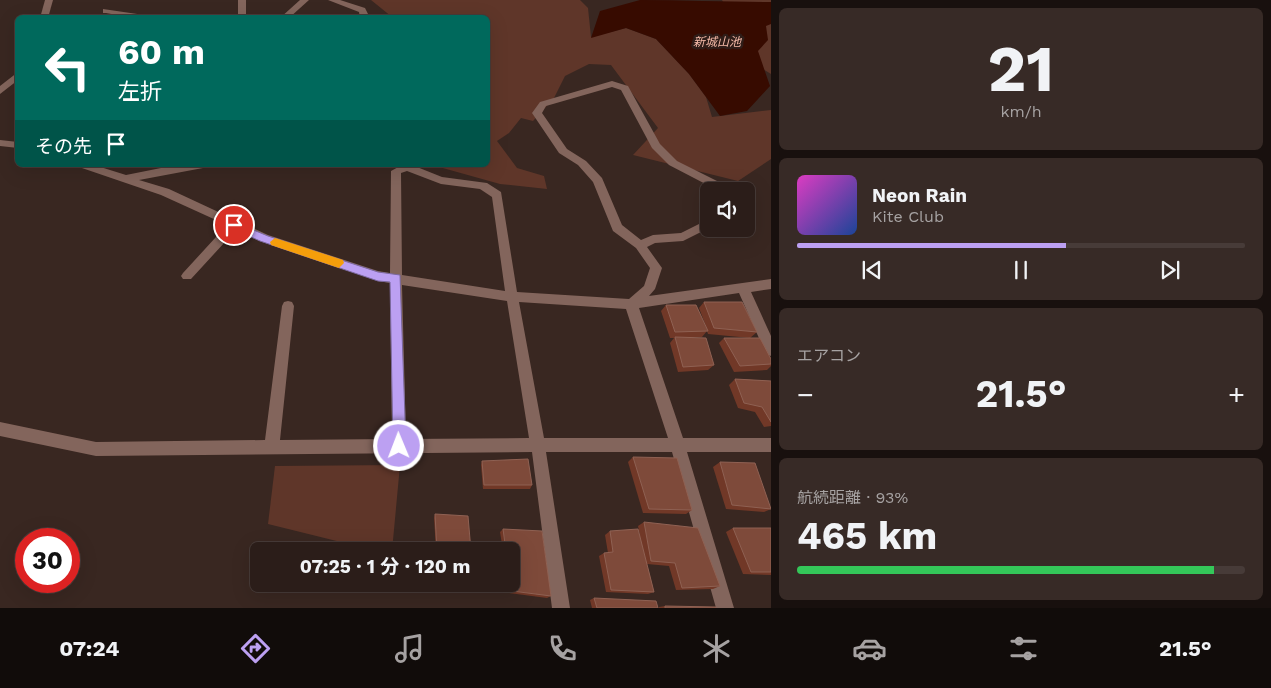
<!DOCTYPE html>
<html lang="ja">
<head>
<meta charset="utf-8">
<style>
  body { margin:0; font-family:"Work Sans","Noto Sans JP",sans-serif; background:#372a26; color:#f1f3f6; height:100vh; display:flex; flex-direction:column; font-size:19px; white-space:nowrap }
  * { box-sizing:border-box; margin:0 }
  p { font-size:16px; color:#a6a2a2 }
  .icon { flex:none; width:28px; height:28px; fill:none; stroke:currentColor; stroke-width:2; stroke-linecap:round; stroke-linejoin:round }
  .map { position:relative; flex:1; overflow:hidden }
  .sheet { display:flex; flex-direction:column; gap:8px; padding:8px; background:#18100e; width:500px }
  .sheet>* { flex:none }
  .hud { position:absolute; left:15px; top:15px; width:475px; height:152px; border-radius:8px; box-shadow:0 5px 20px #0002,0 0 0 1px #473b38; background:#00695c; color:#fff; overflow:hidden }
  .buttons { position:absolute; left:700px; top:182px; display:grid; gap:10px }
  .buttons a { display:grid; place-items:center; width:55px; height:55px; border-radius:8px; background:#2b1d19; box-shadow:0 5px 20px #0002,0 0 0 1px #473b38; font-size:25px }
  .speed { position:absolute; left:15px; top:528px; display:flex; gap:10px; font-size:25px; font-weight:700; text-align:center }
  .speed>* { display:grid; place-content:center; width:65px; height:65px; border-radius:50%; background:#2b1d19; box-shadow:0 5px 20px #0002,0 0 0 1px #473b38; line-height:1 }
  .speed .limit { border:8px solid #d22; background:#fff; color:#111 }
  .pin { position:absolute; display:grid; place-items:center; width:42px; height:42px; color:#fff; margin:-21px; border:2px solid #fff; border-radius:50%; box-shadow:0 1px 5px #0007 }
  .me { position:absolute; width:55px; margin:-28px; rotate:359deg; stroke-linejoin:round; filter:drop-shadow(0 0 4px #0008) }
  .turn { display:flex; align-items:center; gap:18px; height:105px; padding:0 20px; font-size:22px }
  .turn .icon { width:65px; height:65px; stroke-width:2.5 }
  .turn b { display:block; font-size:35px; line-height:42px }
  .then { display:flex; align-items:center; height:48px; padding:0 20px; background:#0003; gap:10px; font-size:19px }
  .big { font-size:38px; font-weight:700; line-height:1.1 }
  .sheet .card { flex:1; display:flex; flex-direction:column; justify-content:center; gap:8px; min-width:0; padding:0 18px; border-radius:8px; background:#372a26 }
  .sheet .dial { align-items:center; gap:0 }
  .dial b { font-size:65px; line-height:1 }
  .song { display:flex; align-items:center; gap:15px }
  .cover { width:60px; height:60px; border-radius:8px; background:linear-gradient(135deg,hsl(310 70% 55%),hsl(220 70% 35%)) }
  .played { height:5px; border-radius:2px; background:linear-gradient(90deg,#bca0f2 60%,#473b38 60%) }
  .keys { display:flex; justify-content:space-around; direction:ltr }
  .heat { display:flex; justify-content:space-between; align-items:center; font-size:28px; direction:ltr }
  .charge { height:8px; border-radius:4px; background:linear-gradient(90deg,#34c759 93%,#473b38 0) }
  .trip { position:absolute; left:250px; top:542px; width:270px; height:50px; border-radius:8px; background:#2b1d19; box-shadow:0 5px 20px #0002,0 0 0 1px #473b38; font-weight:700; line-height:50px; text-align:center }
  .dock { display:flex; height:80px; justify-content:space-around; align-items:center; background:#110c0a; color:#a6a2a2 }
  .dock .icon { width:35px; height:35px }
  .dock .on { color:#bca0f2 }
  .dock b { font-size:22px; color:#f1f3f6 }
  main { display:flex; flex:1; min-height:0 }
  .map>svg:first-child { display:block }
  .green { fill:#5f3629 }
  .water { fill:#370b00 }
  .lines { fill:none; stroke-linecap:round; stroke-linejoin:round }
  .minor { fill:#83655c; fill-rule:evenodd }
  .wall { fill:#713827 }
  .building { fill:#7e4a3a; stroke:#8f6153 }
  .route { fill:#bca0f2; stroke:#7a689d }
  .slow { fill:#f59e0b }
  .labels { text-anchor:middle; dominant-baseline:central; stroke-width:5; stroke-linejoin:round; paint-order:stroke }
  .far-water-label { font-size:12px; font-style:italic; fill:#f6bba9; stroke:#2f1d18 }
</style>
</head>
<body>
<main>
<div class="map">
<svg width="771" height="608" viewBox="0 0 771 608">
  <rect width="100%" height="100%" fill="#392721"/>
  <g class="green">
    <path d="M371,0H580L588,8L591,37L626,28L656,39L689,74L706,97L712,117L771,110V159L738,181L633,155L658,128L611,65L589,64L565,76L554,98L533,121L521,118L509,133L497,141L517,168L544,176L547,189L500,184L432,165H488V18L392,17Z"/>
    <path d="M722,0H771V74L758,66Z"/>
    <path d="M400,465L392,551H377L268,524L275,466Z"/>
  </g>
  <path class="water" d="M640,0C684,0 728,2 771,2V24L766,26L768,40L758,51L770,86L747,111L720,116L689,74L656,39L626,28L591,38L600,11Z"/>
  <g class="lines">
    <g class="minor">
      <path d="M45,0H53L48,18H40Z"/>
      <rect x="238" y="0" width="8" height="18"/>
      <path d="M300,0H309L289,18H280Z"/>
      <path d="M328,0H340L365,8L369,16L360,18L359,12Z"/>
      <path d="M103,9L151,16L155,18H133L106,13H103Z"/>
      <path d="M18,72V80L0,94V86Z"/>
      <path d="M612,81L628,86L660,144L677,161L731,188L732,191H719L669,165L652,148L621,90L612,87L546,106L542,113L567,149L586,161L602,178L622,225L641,240L653,235L681,233L709,219V228L683,241L655,243L647,247L662,268L655,289L649,296L771,279V289L751,292L771,336V356L766,354L739,293L639,308L683,438H771V452H687L734,608H716L672,452H546L570,608H552L532,452L96,456L0,436V422L96,442L265,440L282,306L284,302L288,301L292,302L294,306L280,440L392,439L390,283L378,281L260,241L236,230L191,279H183L181,276L183,273L227,225L161,195L79,167L78,165H94L126,175L176,165H208L203,168L139,180L169,189L268,235L378,271L390,273L391,171L402,165H412L442,177L487,183L501,192L517,292L629,299L644,286L650,268L636,248L613,231L593,182L578,165L559,153L532,113L540,102ZM407,171L441,184L480,189L492,197L505,291L402,275L401,173ZM402,285L507,301L529,438L406,439ZM519,302L626,309L668,438H544Z"/>
      <path d="M0,140L18,142V148L0,146Z"/>
    </g>
  </g>
  <g class="wall">
    <path d="M704,302L757,332L750,338L708,334L707,331L702,337H693L714,365L708,370L678,372L670,343L674,338H670L661,311L666,305L707,329L699,308Z"/>
    <path d="M724,338L771,359V366L767,370L734,372L719,343Z"/>
    <path d="M735,379L771,381V426L764,427L755,412L738,408L729,385Z"/>
    <path d="M633,457L692,510L686,514L643,513L628,462Z"/>
    <path d="M482,461L532,485L530,489H483L481,465Z"/>
    <path d="M720,462L771,509L764,512L726,509L713,467Z"/>
    <path d="M435,514L471,551H436L434,518Z"/>
    <path d="M644,522L720,586L713,589L676,590L669,566L647,564L654,592L648,594L606,592L599,556L604,553H608L605,535L610,531L640,536L638,526Z"/>
    <path d="M733,528H771V575L743,574L726,532Z"/>
    <path d="M503,529L551,596L547,598L509,593L508,584H511V551H503L500,532Z"/>
    <path d="M437,584H484V590L482,592L438,591Z"/>
    <path d="M594,598L658,608H592L590,600Z"/>
    <path d="M665,606L716,608H659V607Z"/>
  </g>
  <g class="building">
    <path d="M704,302H742L757,332L714,328Z"/>
    <path d="M666,305H696L708,331L675,332Z"/>
    <path d="M675,337L706,338L714,365L683,367Z"/>
    <path d="M724,338H760L771,359V364L740,366Z"/>
    <path d="M735,379L771,381V422L762,407L744,403Z"/>
    <path d="M633,457L677,458L692,510L649,509Z"/>
    <path d="M528,459L532,485H484L482,461Z"/>
    <path d="M720,462L755,463L771,509L732,505Z"/>
    <path d="M435,514L468,516L471,551H437Z"/>
    <path d="M644,522L698,528L720,586L682,588L675,563L651,561Z"/>
    <path d="M733,528H771V572H751Z"/>
    <path d="M503,529L542,531L551,596L512,591L511,584V551H506Z"/>
    <path d="M638,529L654,592L611,590L604,553L613,552L610,531Z"/>
    <path d="M439,584H484V590L439,589Z"/>
    <path d="M594,598L656,601L658,608H597Z"/>
    <path d="M665,606L716,607V608H665Z"/>
  </g>
  <path class="route" d="M234,222L268,236L378,272L400,275L406,446L404,450L399,452L395,450L393,446L390,282L378,281L260,241L231,228L229,225Z"/>
  <path class="slow" d="M275,238L343,260L344,263L339,268L271,245L270,242Z"/>
  <g class="labels">
    <g class="far-water-label">
      <text x="717" y="42">新城山池</text>
    </g>
  </g>
</svg>
<div class="buttons">
<a><svg class="icon" aria-label="sound" viewBox="0 0 24 24"><path d="M4 9h4l5-4v14l-5-4H4zM17 9q2 3 0 6"/></svg></a>
</div>
<div class="speed"><div class="limit">30</div></div>
<div class="pin" style="left:234px;top:225px;background:#d93025"><svg class="icon" aria-label="arrive" viewBox="0 0 24 24"><path d="M6 21V4h12l-3 4 3 4H6"/></svg></div>
<svg class="me" style="left:399px;top:446px" viewBox="-20 -20 40 40"><circle r="17" fill="#bca0f2" stroke="#fff" stroke-width="3"/><path d="M0-11L8 9 0 5-8 9z" fill="#fff"/></svg>
<div class="trip">07:25 · 1 分 · 120 m</div>
<div class="hud">
<div class="turn"><svg class="icon" aria-label="left" viewBox="0 0 24 24"><path d="M17 20v-9H6M10 6l-5 5 5 5"/></svg><div><b>60 m</b>左折</div></div>
<div class="then">その先<svg class="icon" aria-label="arrive" viewBox="0 0 24 24"><path d="M6 21V4h12l-3 4 3 4H6"/></svg></div>
</div>
</div>
<section class="sheet">
<div class="card dial"><b>21</b><p>km/h</p></div>
<div class="card">
<div class="song"><i class="cover"></i><div><b>Neon Rain</b><p>Kite Club</p></div></div>
<div class="played"></div>
<div class="keys"><svg class="icon" aria-label="previous" viewBox="0 0 24 24"><path d="M18 5L8 12l10 7zM5 5v14"/></svg><svg class="icon" aria-label="pause" viewBox="0 0 24 24"><path d="M8 5v14M16 5v14"/></svg><svg class="icon" aria-label="next" viewBox="0 0 24 24"><path d="M6 5l10 7-10 7zM19 5v14"/></svg></div>
</div>
<div class="card"><p>エアコン</p>
<div class="heat"><a>−</a><b class="big">21.5°</b><a>+</a></div>
</div>
<div class="card"><p>航続距離 · 93%</p><b class="big">465 km</b><div class="charge"></div></div>
</section>
</main>
<nav class="dock">
<b>07:24</b>
<svg class="icon on" aria-label="directions" viewBox="0 0 24 24"><path d="M12 3l9 9-9 9-9-9zM9 14v-3h6M13 9l2 2-2 2"/></svg>
<svg class="icon" aria-label="music" viewBox="0 0 24 24"><path d="M9 18V5l10-2v13"/><circle cx="6" cy="18" r="3"/><circle cx="16" cy="16" r="3"/></svg>
<svg class="icon" aria-label="phone" viewBox="0 0 24 24"><path d="M5 4h4l2 5-3 2q2 4 5 5l2-3 5 2v4C11 20 4 13 5 4z"/></svg>
<svg class="icon" aria-label="climate" viewBox="0 0 24 24"><path d="M12 3v18M4 7l16 10M4 17L20 7"/></svg>
<svg class="icon" aria-label="car" viewBox="0 0 24 24"><path d="M5 17H2v-5l4-1 3-4h7l3 4 3 1v5h-3M9 17h6M6 11h13"/><circle cx="7" cy="17" r="2"/><circle cx="17" cy="17" r="2"/></svg>
<svg class="icon" aria-label="filters" viewBox="0 0 24 24"><path d="M4 7h16M4 17h16"/><circle cx="9" cy="7" r="2"/><circle cx="15" cy="17" r="2"/></svg>
<b>21.5°</b>
</nav>
</body>
</html>
